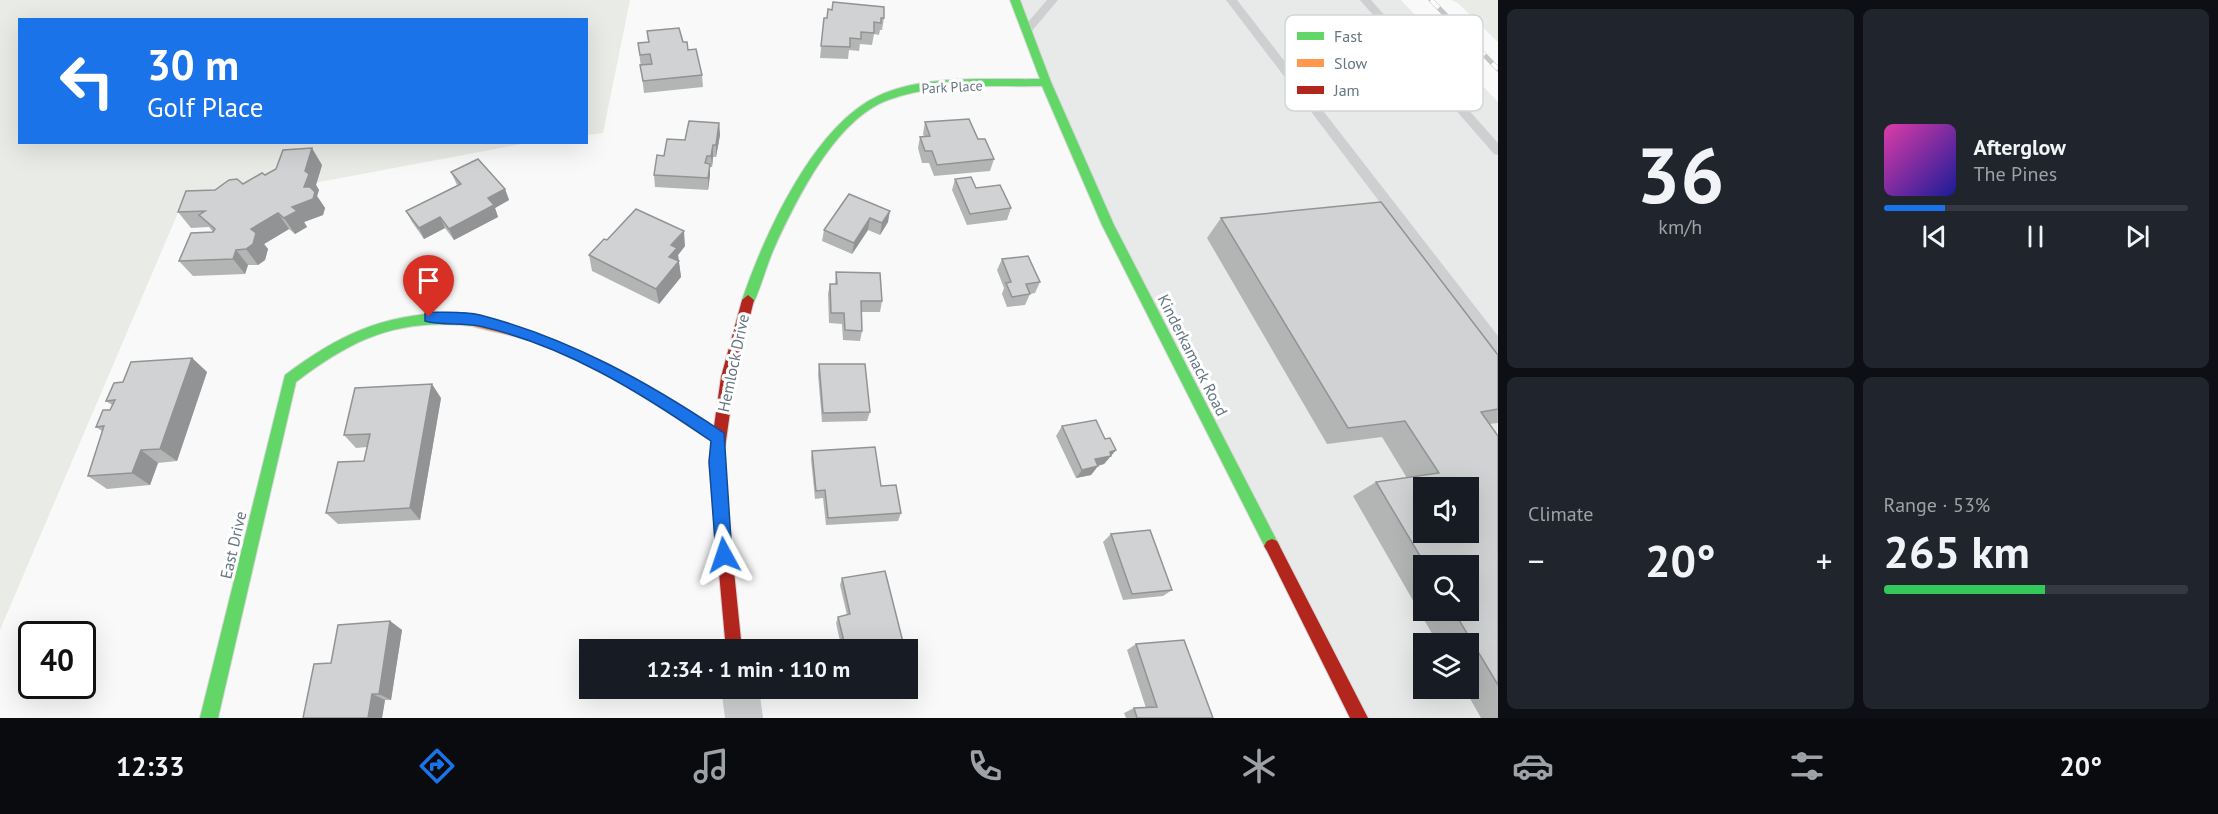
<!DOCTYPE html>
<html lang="en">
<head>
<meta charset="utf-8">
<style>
  body { margin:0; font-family:"PT Sans",sans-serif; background:#20242c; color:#f1f3f6; height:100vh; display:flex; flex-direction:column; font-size:22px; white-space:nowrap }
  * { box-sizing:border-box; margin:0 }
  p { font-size:20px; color:#9ea1a6 }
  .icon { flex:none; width:33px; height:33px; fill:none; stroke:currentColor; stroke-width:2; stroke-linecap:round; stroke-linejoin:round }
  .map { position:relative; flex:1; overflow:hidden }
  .drawer { display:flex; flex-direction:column; gap:9px; padding:9px; background:#0d0f14; width:720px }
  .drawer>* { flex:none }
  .top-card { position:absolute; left:18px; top:18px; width:570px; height:126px; border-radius:0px; box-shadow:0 6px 24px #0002; background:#1a73e8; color:#fff; overflow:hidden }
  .controls { position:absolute; left:1413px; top:477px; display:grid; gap:12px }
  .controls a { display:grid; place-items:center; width:66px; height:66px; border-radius:0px; background:#171b24; box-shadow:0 6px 24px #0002; font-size:30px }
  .speed { position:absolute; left:18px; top:621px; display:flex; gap:12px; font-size:30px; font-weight:700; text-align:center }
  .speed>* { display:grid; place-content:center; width:78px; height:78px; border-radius:50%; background:#171b24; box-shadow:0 6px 24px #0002; line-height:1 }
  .speed .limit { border:3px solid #111; border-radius:9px; background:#fff; color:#111 }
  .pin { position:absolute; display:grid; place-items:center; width:51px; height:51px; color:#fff; margin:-62px -26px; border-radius:50% 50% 50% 0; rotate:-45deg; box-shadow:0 0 6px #0007 }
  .pin .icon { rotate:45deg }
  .me { position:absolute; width:66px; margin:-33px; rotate:355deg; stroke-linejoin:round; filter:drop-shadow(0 0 4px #0008) }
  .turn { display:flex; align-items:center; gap:21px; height:126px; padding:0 30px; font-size:27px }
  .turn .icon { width:78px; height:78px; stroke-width:2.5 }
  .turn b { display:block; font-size:42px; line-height:51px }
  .big { font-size:45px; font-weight:700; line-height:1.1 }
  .drawer .card { flex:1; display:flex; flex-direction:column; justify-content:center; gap:9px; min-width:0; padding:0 21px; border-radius:9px; background:#20242c }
  .drawer .dial { align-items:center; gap:0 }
  .dial b { font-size:78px; line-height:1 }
  .song { display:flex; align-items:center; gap:18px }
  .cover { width:72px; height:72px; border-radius:9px; background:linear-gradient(135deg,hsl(320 70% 55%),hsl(240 70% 35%)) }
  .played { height:6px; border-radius:3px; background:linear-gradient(90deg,#1a73e8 20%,#363941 20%) }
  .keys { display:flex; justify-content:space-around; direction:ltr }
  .heat { display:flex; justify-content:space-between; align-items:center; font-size:33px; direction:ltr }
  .charge { height:9px; border-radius:4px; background:linear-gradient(90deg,#34c759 53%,#363941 0) }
  .drawer .tiles { flex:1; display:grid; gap:9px; grid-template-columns:repeat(2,1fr) }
  .trip { position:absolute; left:579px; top:639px; width:339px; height:60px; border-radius:0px; background:#171b24; box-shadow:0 6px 24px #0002; font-weight:700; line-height:60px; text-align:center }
  .menu { display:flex; height:96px; justify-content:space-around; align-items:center; background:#090b0e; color:#9ea1a6 }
  .menu .icon { width:42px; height:42px }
  .menu .on { color:#1a73e8 }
  .menu b { font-size:27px; color:#f1f3f6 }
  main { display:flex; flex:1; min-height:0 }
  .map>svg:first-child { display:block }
  .built { fill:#e8e9e9; fill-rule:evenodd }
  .green { fill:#e8ebe6 }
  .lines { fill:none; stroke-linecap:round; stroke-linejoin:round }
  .fast-casing { stroke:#d5d6d7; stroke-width:2 }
  .slow-casing { stroke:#d5d6d7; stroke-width:2 }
  .jam-casing { stroke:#d5d6d7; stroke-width:2 }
  .lane { fill:#cecfd0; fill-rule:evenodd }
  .street { fill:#cecfd0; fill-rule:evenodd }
  .fast { fill:#63d668; fill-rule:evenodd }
  .slow { fill:#ff974d; fill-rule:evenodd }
  .jam { fill:#b3261e; fill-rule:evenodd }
  .rail-casing { stroke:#c3c5c6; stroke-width:5 }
  .rail { stroke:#fff; stroke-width:4; stroke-dasharray:11; stroke-linecap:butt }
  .wall { fill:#b3b5b5; fill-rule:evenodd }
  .shaded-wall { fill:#929394 }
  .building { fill:#d0d2d3; stroke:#929394; stroke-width:1.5; fill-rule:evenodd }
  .route { fill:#1a73e8; stroke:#114b97; stroke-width:1.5 }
  .labels { text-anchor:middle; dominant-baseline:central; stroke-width:6; stroke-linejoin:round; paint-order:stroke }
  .far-street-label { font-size:14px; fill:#657683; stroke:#fff }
  .street-label { font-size:16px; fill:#657683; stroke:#fff }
  .key { fill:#fff; stroke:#d1d6da; stroke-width:1.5 }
  .key-label { font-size:16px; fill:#657683 }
</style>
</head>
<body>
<main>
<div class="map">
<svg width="1498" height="718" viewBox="0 0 1498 718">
  <rect width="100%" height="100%" fill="#f9f9f9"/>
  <path class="built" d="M1015,0H1401L1498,102V718H1359L1108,225ZM1424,488H1468V532H1424ZM1424,566H1468V610H1424ZM1424,644H1468V688H1424Z"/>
  <g class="green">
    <path d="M0,0H630L603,133L587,135L586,20H20V142L527,143L180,208L0,630Z"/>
    <path d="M1451,0H1498V42L1458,3Z"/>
  </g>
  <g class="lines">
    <g class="fast-casing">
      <g id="fast">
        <path d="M1010,0H1020L1051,82L1114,225L1277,541L1280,546L1277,551L1272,553L1267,551L1102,225L1042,86C992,87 937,82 888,100C836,119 798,197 776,244C767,263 762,285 753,304H743L742,300C764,236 813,126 878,96C924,74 989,80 1040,79Z"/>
        <path d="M448,313L479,317L481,321L479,325L474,326C399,318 355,337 296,382L218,718H200L285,375C337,336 382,314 448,313Z"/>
      </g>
    </g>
    <g class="slow-casing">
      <path id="slow" d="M474,316C569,336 644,381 724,433L726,438L724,443L719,444L714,443C658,405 601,366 537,343C515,335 491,332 469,325L467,321L469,317Z"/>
    </g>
    <g class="jam-casing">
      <g id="jam">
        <path d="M748,295L754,300L735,377L723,462L742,650H726L709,462L721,377L742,300Z"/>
        <path d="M1272,539L1277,541L1368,718H1350L1267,551L1264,546L1267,541Z"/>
      </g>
    </g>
    <g class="lane">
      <path d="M1047,0H1058L1031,32H1023V28Z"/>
      <path d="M1226,0H1237L1498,336V353L1493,351Z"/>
      <path d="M1360,0H1371L1498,143V155L1494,154Z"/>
    </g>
    <path class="street" d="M721,688H759L763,718H725Z"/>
    <use href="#fast" class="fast"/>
    <use href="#slow" class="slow"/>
    <use href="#jam" class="jam"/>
    <g class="rail-casing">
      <path id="rail" d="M1431,0L1498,69"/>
    </g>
    <use href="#rail" class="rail"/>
  </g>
  <g class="wall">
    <path d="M824,18H884L882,30H880L879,35L874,34L872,45L860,44L859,51L849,50L848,59L820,58Z"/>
    <path d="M647,31L683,42L688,50L702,75L703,87L644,93L638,43L648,42Z"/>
    <path d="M925,122L978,139L994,159L990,171L934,176L929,163H922L918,148L920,137L924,136L923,134Z"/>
    <path d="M719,123L720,135L716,157H713L712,167H710V175L708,190L655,187L654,175L664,156L685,140Z"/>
    <path d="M322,165L316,185L319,190L317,196L325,208L323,215L304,222L307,227L295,234L289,229L264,244L268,249L265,260L258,265H248L245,274L193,276L179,261L213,232L209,227L191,228L178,212L215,190L243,184L265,175Z"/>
    <path d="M451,172L505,189L509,200L495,208L498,217L454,240L445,228L424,239L412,222L406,211L457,185Z"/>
    <path d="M955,179L976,188L1011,208L1007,220L967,225L952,190Z"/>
    <path d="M849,194L888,222L880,235L868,230L852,254L822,241L824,230Z"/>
    <path d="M1221,218L1498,355V423L1489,424L1498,436V718H1481L1464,688H1468V644H1438L1353,496L1376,482L1407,478L1382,437L1327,444L1207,238ZM1424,566H1468V610H1424Z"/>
    <path d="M607,240L685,246L678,255L681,277L659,304L592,271L589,255Z"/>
    <path d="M1002,259L1040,282L1035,293L1030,294L1025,305L1007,307L1002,294L1004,288L997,270Z"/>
    <path d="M836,272L882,301L880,312H862V331L860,341L843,340L842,324L829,323L828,294L830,284H835Z"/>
    <path d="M192,358L207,372L177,461L158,463L150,485L107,489L88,476L102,431L96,427L110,410L112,405L106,401L123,382Z"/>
    <path d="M819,364L870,412L867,421L822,422L818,374Z"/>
    <path d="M441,398L420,520L338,524L326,513L364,461L367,447L356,448L344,435Z"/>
    <path d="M1062,426L1105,439L1116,450L1104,464L1098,466L1091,475L1076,478L1056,436Z"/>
    <path d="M812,451L881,486L901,513L898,521L826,525L823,498L815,499L811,459Z"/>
    <path d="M1111,534L1172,590L1163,596L1123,600L1103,542Z"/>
    <path d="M842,578L905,650H842L836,623L838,617L847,615L840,585Z"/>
    <path d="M390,621L402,630L391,700H385L382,718H303Z"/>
    <path d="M1136,644L1213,718H1126L1124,713L1134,708H1146L1127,650Z"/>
  </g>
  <g class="shaded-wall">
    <path d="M719,123L720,135L716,157V145Z"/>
    <path d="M713,145V157L712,167L711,156Z"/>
    <path d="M312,148L322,165L316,185L319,190L317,196L325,208L323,215L304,222L307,227L295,234L284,218L304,187L305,171Z"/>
    <path d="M710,164V175L708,190V178Z"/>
    <path d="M505,189L509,200L495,208L498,217L454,240L449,229L488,198Z"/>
    <path d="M890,211L888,222L880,235L882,223Z"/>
    <path d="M278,213L289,229L264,244L268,249L265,260L258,265L246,249L251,229Z"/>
    <path d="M440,217L445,228L424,239L419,228Z"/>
    <path d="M870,218L868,230L852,254L854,243Z"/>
    <path d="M684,231L685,246L678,255L681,277L659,304L656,289L669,257L671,245Z"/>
    <path d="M236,250L248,265L245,274L233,259Z"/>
    <path d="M192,358L207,372L177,461L160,449Z"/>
    <path d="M432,384L441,398L420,520L410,508Z"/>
    <path d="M141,450L158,463L150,485L132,473Z"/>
    <path d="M1116,450L1104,464L1088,468L1095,459L1110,452Z"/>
    <path d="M1098,466L1091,475L1076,478L1082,470Z"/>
    <path d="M390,621L402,630L391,700L379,694Z"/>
    <path d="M372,694L385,700L382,718H368Z"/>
  </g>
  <g class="building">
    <path d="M833,2L884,7V18H881V23L874,22V33L861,32V39L850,38V47L821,46L824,18H827L828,9L832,10Z"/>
    <path d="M679,28L683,42H687L688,50L696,49L702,75L643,81L640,65L652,64L650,54L640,55L638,43L649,42L647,31Z"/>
    <path d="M969,119L978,139H985L994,159L937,165L932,151H925L920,137L930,136L925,122Z"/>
    <path d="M689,121L719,123L716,145H713L711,156H707L705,163L710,164L708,178L654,175L657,155L664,156L667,139L685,140Z"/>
    <path d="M312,148L305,171L309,174L304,187H310L315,192L313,199L292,207L297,211L284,218L278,213L251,229L256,233L253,244L246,249L236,250L233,259L179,261L191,233L213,232L215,229L199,215L205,211L178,212L186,191L215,190L229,180L237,179L243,184L262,173L265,175L276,169L283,150Z"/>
    <path d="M478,159L505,189L488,198L494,205L449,229L440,217L419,228L406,211L461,184L451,172Z"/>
    <path d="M971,177L976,188L1000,185L1011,208L970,214L955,179Z"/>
    <path d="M849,194L890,211L882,223L870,218L854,243L824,230Z"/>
    <path d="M1381,202L1498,355V409L1481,412L1498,436V685L1453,610H1468V566H1426L1376,482L1439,473L1405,421L1348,428L1221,218ZM1424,488H1468V532H1424Z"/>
    <path d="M636,209L684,231L671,245L677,248L669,257L679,261L656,289L589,255L604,239L607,240Z"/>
    <path d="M1028,256L1040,282L1026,284L1030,294L1012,297L1006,283L1011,282L1002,259Z"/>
    <path d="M836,272L880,273L882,301H861L862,331L845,330L844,313H831L830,284H837Z"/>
    <path d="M192,358L160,449L141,450L132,473L88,476L104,426L96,427L103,410H110L115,400L106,401L114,383L123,382L131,362Z"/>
    <path d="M819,364H865L870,412L823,413Z"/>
    <path d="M432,384L410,508L326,513L338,462L364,461L370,434L344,435L355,388Z"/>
    <path d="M1096,420L1105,439L1110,438L1116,450L1110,452L1111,456L1095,459L1098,466L1082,470L1062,426Z"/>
    <path d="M875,447L881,486L896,485L901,513L828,518L825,490L816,491L812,451Z"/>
    <path d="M1150,530L1172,590L1132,594L1111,534Z"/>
    <path d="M885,571L905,650H846L838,617L850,614L842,578Z"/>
    <path d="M390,621L379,694H372L368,718H303L314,664L331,663L338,625Z"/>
    <path d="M1184,640L1213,718H1137L1134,708L1157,707L1136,644Z"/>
    <path d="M908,657L910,669H908Z"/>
  </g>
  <path class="route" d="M429,312C446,313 464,311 480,315C569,338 648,382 724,433L732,555L730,560L724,562L719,560L716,555L709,462L711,441C640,392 564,345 479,326C462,322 442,326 425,321V313Z"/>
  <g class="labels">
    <g class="far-street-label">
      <text transform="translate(952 87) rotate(-3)">Park Place</text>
    </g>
    <g class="street-label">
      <text transform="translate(1193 355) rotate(63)">Kinderkamack Road</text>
      <text transform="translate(733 363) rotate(-78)">Hemlock Drive</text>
      <text transform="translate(233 545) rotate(-77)">East Drive</text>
    </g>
  </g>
  <rect x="1285" y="15" width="198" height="96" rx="9" class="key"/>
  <rect x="1297" y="32" width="27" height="8" fill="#63d668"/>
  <rect x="1297" y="59" width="27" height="8" fill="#ff974d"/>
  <rect x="1297" y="86" width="27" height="8" fill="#b3261e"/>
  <g class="key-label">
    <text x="1334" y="42">Fast</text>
    <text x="1334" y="69">Slow</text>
    <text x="1334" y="96">Jam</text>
  </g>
</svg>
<div class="controls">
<a><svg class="icon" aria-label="sound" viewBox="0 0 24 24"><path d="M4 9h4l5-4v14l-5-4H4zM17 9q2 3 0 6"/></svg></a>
<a><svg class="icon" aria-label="search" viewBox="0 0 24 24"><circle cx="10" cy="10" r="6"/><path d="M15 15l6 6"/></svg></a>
<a><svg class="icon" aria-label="layers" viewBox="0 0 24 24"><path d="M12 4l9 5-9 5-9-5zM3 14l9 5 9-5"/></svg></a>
</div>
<div class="speed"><div class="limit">40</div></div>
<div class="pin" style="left:429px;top:317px;background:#d93025"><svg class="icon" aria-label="arrive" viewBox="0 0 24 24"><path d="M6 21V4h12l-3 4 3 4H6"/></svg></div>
<svg class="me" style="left:724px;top:555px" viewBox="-20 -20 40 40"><path d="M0-17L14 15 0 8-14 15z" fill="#1a73e8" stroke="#fff" stroke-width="4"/></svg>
<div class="trip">12:34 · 1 min · 110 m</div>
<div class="top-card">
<div class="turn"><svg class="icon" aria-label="left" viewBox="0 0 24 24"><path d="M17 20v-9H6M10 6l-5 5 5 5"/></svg><div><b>30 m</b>Golf Place</div></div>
</div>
</div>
<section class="drawer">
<div class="tiles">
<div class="card dial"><b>36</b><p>km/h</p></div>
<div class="card">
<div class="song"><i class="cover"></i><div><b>Afterglow</b><p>The Pines</p></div></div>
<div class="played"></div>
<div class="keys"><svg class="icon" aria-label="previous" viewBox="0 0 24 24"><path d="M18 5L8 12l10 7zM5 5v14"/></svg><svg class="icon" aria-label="pause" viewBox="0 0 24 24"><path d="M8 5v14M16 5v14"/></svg><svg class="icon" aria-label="next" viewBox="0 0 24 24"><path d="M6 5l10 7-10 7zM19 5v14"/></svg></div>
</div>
<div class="card"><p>Climate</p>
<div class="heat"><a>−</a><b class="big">20°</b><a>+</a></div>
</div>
<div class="card"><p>Range · 53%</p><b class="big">265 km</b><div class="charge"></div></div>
</div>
</section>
</main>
<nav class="menu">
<b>12:33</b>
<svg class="icon on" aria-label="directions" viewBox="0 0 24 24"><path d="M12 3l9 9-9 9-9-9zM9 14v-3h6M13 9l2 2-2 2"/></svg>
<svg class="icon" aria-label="music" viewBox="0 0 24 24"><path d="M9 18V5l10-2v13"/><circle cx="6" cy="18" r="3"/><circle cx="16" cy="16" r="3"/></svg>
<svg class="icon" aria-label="phone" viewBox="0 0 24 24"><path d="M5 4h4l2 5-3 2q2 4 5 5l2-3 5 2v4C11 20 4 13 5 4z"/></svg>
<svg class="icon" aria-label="climate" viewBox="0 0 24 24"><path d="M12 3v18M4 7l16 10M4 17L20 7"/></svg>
<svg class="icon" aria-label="car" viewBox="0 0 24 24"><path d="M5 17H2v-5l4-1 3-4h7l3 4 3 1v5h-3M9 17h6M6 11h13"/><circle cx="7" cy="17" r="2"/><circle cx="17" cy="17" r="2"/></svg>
<svg class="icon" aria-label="filters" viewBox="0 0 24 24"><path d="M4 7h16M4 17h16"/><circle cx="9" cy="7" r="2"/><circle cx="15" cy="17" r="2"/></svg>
<b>20°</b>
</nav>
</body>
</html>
